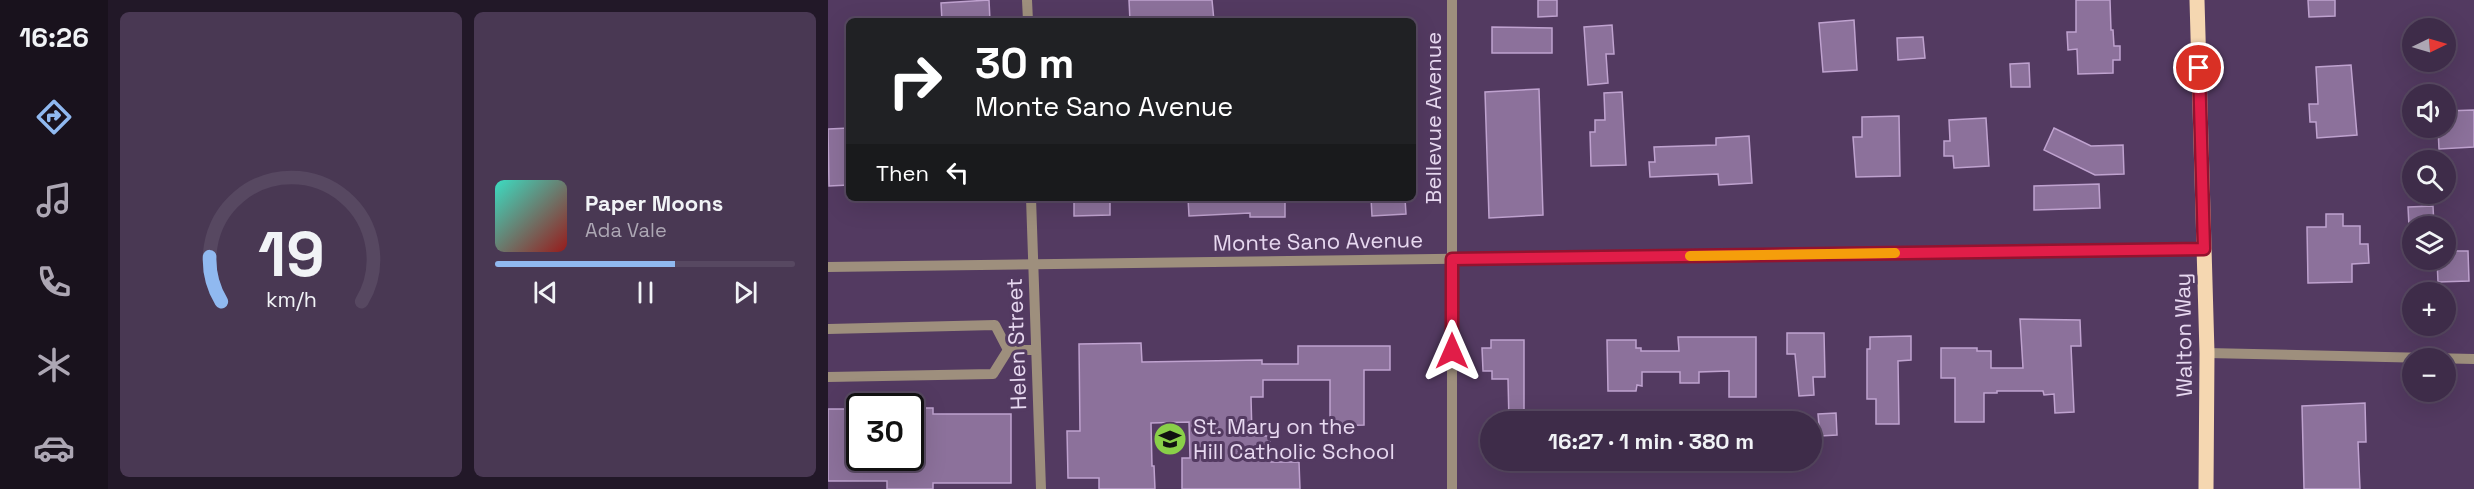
<!DOCTYPE html>
<html lang="en">
<head>
<meta charset="utf-8">
<style>
  body { margin:0; font-family:"Space Grotesk",sans-serif; background:#493853; color:#f1f3f6; height:100vh; display:flex; flex-direction:column; font-size:22px; white-space:nowrap }
  * { box-sizing:border-box; margin:0 }
  p { font-size:20px; color:#ada7b4 }
  .icon { flex:none; width:33px; height:33px; fill:none; stroke:currentColor; stroke-width:2; stroke-linecap:round; stroke-linejoin:round }
  .map { position:relative; flex:1; overflow:hidden }
  .details { display:flex; flex-direction:column; gap:12px; padding:12px; background:#221828; width:720px }
  .details>* { flex:none }
  .guide { position:absolute; left:18px; top:18px; width:570px; height:183px; border-radius:9px; box-shadow:0 6px 24px #0002,0 0 0 2px #574861; background:#202124; color:#fff; overflow:hidden }
  .needle { width:39px; rotate:85deg }
  .fabs { position:absolute; left:1574px; top:18px; display:grid; gap:12px }
  .fabs a { display:grid; place-items:center; width:54px; height:54px; border-radius:50%; background:#3e2c49; box-shadow:0 6px 24px #0002,0 0 0 2px #574861; font-size:30px }
  .speed { position:absolute; left:18px; top:393px; display:flex; gap:12px; font-size:30px; font-weight:700; text-align:center }
  .speed>* { display:grid; place-content:center; width:78px; height:78px; border-radius:50%; background:#3e2c49; box-shadow:0 6px 24px #0002,0 0 0 2px #574861; line-height:1 }
  .speed .limit { border:3px solid #111; border-radius:9px; background:#fff; color:#111 }
  .pin { position:absolute; display:grid; place-items:center; width:51px; height:51px; color:#fff; margin:-26px; border:3px solid #fff; border-radius:50%; box-shadow:0 2px 6px #0007 }
  .me { position:absolute; width:66px; margin:-33px; rotate:0deg; stroke-linejoin:round; filter:drop-shadow(0 0 4px #0008) }
  .turn { display:flex; align-items:center; gap:21px; height:126px; padding:0 30px; font-size:27px }
  .turn .icon { width:78px; height:78px; stroke-width:2.5 }
  .turn b { display:block; font-size:42px; line-height:51px }
  .then { display:flex; align-items:center; height:57px; padding:0 30px; background:#0003; gap:12px; font-size:22px }
  .details .card { flex:1; display:flex; flex-direction:column; justify-content:center; gap:9px; min-width:0; padding:0 21px; border-radius:9px; background:#493853 }
  .details .dial { align-items:center; gap:0 }
  .dial svg { height:156px; overflow:visible; fill:none; stroke:#574861; stroke-width:7; stroke-linecap:round; text-anchor:middle }
  .dial text { fill:#f1f3f6; stroke:none }
  .song { display:flex; align-items:center; gap:18px }
  .cover { width:72px; height:72px; border-radius:9px; background:linear-gradient(135deg,hsl(170 70% 55%),hsl(0 70% 35%)) }
  .played { height:6px; border-radius:3px; background:linear-gradient(90deg,#90b9f0 60%,#574861 60%) }
  .keys { display:flex; justify-content:space-around; direction:ltr }
  .details .tiles { flex:1; display:grid; gap:12px; grid-template-columns:repeat(2,1fr) }
  .trip { position:absolute; left:652px; top:411px; width:342px; height:60px; border-radius:30px; background:#3e2c49; box-shadow:0 6px 24px #0002,0 0 0 2px #574861; font-weight:700; line-height:60px; text-align:center }
  main { display:flex; flex:1; min-height:0 }
  .tabs { display:flex; flex-direction:column; width:108px; justify-content:space-around; align-items:center; background:#19121d; color:#ada7b4 }
  .tabs .icon { width:42px; height:42px }
  .tabs .on { color:#90b9f0 }
  .tabs b { font-size:27px; color:#f1f3f6 }
  .map>svg:first-child { display:block }
  .building { fill:#8c719b; stroke:#bfa2cf; stroke-width:1.5 }
  .lines { fill:none; stroke-linecap:round; stroke-linejoin:round }
  .minor { stroke:#9e8f7d; stroke-width:10 }
  .major { stroke:#f5d7b1; stroke-width:15 }
  .route-casing { stroke:#92132f; stroke-width:15 }
  .route { stroke:#e11d48; stroke-width:10 }
  .slow { stroke:#f59e0b; stroke-width:10 }
  .labels { text-anchor:middle; dominant-baseline:central; stroke-width:6; stroke-linejoin:round; paint-order:stroke }
  .street-label { font-size:22px; fill:#e7d8f0; stroke:#533a61 }
  .poi-label { font-size:22px; fill:#e7d8f0; stroke:#533a61; text-anchor:start }
</style>
</head>
<body>
<main>
<nav class="tabs">
<b>16:26</b>
<svg class="icon on" aria-label="directions" viewBox="0 0 24 24"><path d="M12 3l9 9-9 9-9-9zM9 14v-3h6M13 9l2 2-2 2"/></svg>
<svg class="icon" aria-label="music" viewBox="0 0 24 24"><path d="M9 18V5l10-2v13"/><circle cx="6" cy="18" r="3"/><circle cx="16" cy="16" r="3"/></svg>
<svg class="icon" aria-label="phone" viewBox="0 0 24 24"><path d="M5 4h4l2 5-3 2q2 4 5 5l2-3 5 2v4C11 20 4 13 5 4z"/></svg>
<svg class="icon" aria-label="climate" viewBox="0 0 24 24"><path d="M12 3v18M4 7l16 10M4 17L20 7"/></svg>
<svg class="icon" aria-label="car" viewBox="0 0 24 24"><path d="M5 17H2v-5l4-1 3-4h7l3 4 3 1v5h-3M9 17h6M6 11h13"/><circle cx="7" cy="17" r="2"/><circle cx="17" cy="17" r="2"/></svg>
</nav>
<section class="details">
<div class="tiles">
<div class="card dial"><svg viewBox="0 0 100 80">
<path d="M14 69A42 42 0 1 1 86 69"/>
<path d="M14 69A42 42 0 0 1 8 46" stroke="#90b9f0"/>
<text x="50" y="56" font-size="32" font-weight="700">19</text>
<text x="50" y="72" font-size="11">km/h</text>
</svg></div>
<div class="card">
<div class="song"><i class="cover"></i><div><b>Paper Moons</b><p>Ada Vale</p></div></div>
<div class="played"></div>
<div class="keys"><svg class="icon" aria-label="previous" viewBox="0 0 24 24"><path d="M18 5L8 12l10 7zM5 5v14"/></svg><svg class="icon" aria-label="pause" viewBox="0 0 24 24"><path d="M8 5v14M16 5v14"/></svg><svg class="icon" aria-label="next" viewBox="0 0 24 24"><path d="M6 5l10 7-10 7zM19 5v14"/></svg></div>
</div>
</div>
</section>
<div class="map">
<svg width="1646" height="489" viewBox="0 0 1646 489">
  <rect width="100%" height="100%" fill="#533a61"/>
  <g class="building">
    <path d="M161,0L162,21H114L113,3Z"/>
    <path d="M301,0H384L386,21H302Z"/>
    <path d="M710,0H729V16L710,17Z"/>
    <path d="M1248,0H1282L1283,30H1285L1286,46H1292V60H1285V73L1250,74L1249,49L1240,50L1239,32H1248Z"/>
    <path d="M1480,0H1507V16L1481,17Z"/>
    <path d="M1026,20L1029,70L995,72L991,23Z"/>
    <path d="M784,25L786,54H778L780,83L760,85L756,27Z"/>
    <path d="M664,27L724,28V53H664Z"/>
    <path d="M1095,37L1097,58L1070,60L1069,38Z"/>
    <path d="M1201,63L1202,87H1183L1182,64Z"/>
    <path d="M1523,65L1529,135L1489,138L1488,122H1482L1481,104H1490L1488,67Z"/>
    <path d="M711,89L715,215L661,218L657,92Z"/>
    <path d="M794,92L798,165L763,166L762,132H767V120H777L776,93Z"/>
    <path d="M1646,110V147L1611,149L1610,128H1617V111Z"/>
    <path d="M1071,116L1072,176L1028,177L1025,137H1034V117Z"/>
    <path d="M1158,118L1161,166L1126,168L1125,156H1116V141H1122L1121,120Z"/>
    <path d="M21,128V185L1,186L0,129Z"/>
    <path d="M1226,128L1263,146L1295,145L1296,174L1267,175L1216,150Z"/>
    <path d="M921,136L924,183L891,185L890,174L822,177L821,162H827L826,147L888,145V138Z"/>
    <path d="M1271,184L1272,208L1206,210V186Z"/>
    <path d="M246,198H282V215L246,216Z"/>
    <path d="M360,198H457V217H422V213L361,216Z"/>
    <path d="M543,198H577L578,214L544,216Z"/>
    <path d="M1605,206L1606,226H1581L1580,207Z"/>
    <path d="M1498,214H1515V226H1532V244H1540L1541,263L1524,264V282L1480,283L1479,227H1498Z"/>
    <path d="M1617,251H1640L1641,281L1610,282L1609,260H1617Z"/>
    <path d="M1192,319L1252,320L1253,346H1243L1246,412L1227,413L1226,394L1216,395L1215,391H1169V393H1156V422H1127V378H1113V348H1149V351H1163V368H1195Z"/>
    <path d="M959,333H996L997,377H985L986,395L971,396L967,354H959Z"/>
    <path d="M1083,336V360L1070,361L1071,424H1048V399H1039V349H1042V337Z"/>
    <path d="M850,337H928V397H901V371L871,372V383H852V372H814V386L809,385L808,391H780L779,340H808V348H813V351H851Z"/>
    <path d="M663,340H696V422H681L680,379H664V371H655L654,348H663Z"/>
    <path d="M313,343L314,362L434,360V364H470V346H562V370H536V425L502,426V380H435V397H423L424,436H442L443,462H471L472,489H354V458H362L361,422L323,423L324,466H326L327,489H271V478H240L239,431H252L251,344Z"/>
    <path d="M1537,403L1538,442H1530L1532,489H1476L1474,406Z"/>
    <path d="M82,408H105V414H183V483H105V489H59V481H0V409H32V458H82Z"/>
    <path d="M1008,413L1009,435L992,436L990,414Z"/>
  </g>
  <g class="lines">
    <g class="minor">
      <path d="M199,0L200,21"/>
      <path d="M203,198L213,489"/>
      <path d="M0,267L1376,249"/>
      <path d="M0,329L167,325L180,350H208"/>
      <path d="M1379,353L1646,359"/>
      <path d="M0,377L165,374L180,350"/>
      <path d="M624,489V0"/>
    </g>
    <path class="major" d="M1369,0L1379,353L1378,489"/>
  </g>
  <g class="lines">
    <g class="route-casing">
      <path id="route" d="M624,351V259L1376,249L1371,68"/>
    </g>
    <use href="#route" class="route"/>
    <path class="slow" d="M862,256L1067,253"/>
  </g>
  <defs>
    <g id="school-disc" transform="scale(1.725)"><circle r="9.5" fill="#89cf49" stroke="#533a61"/><path d="M0-5L7-2L0 1L-7-2ZM-4 1L0 2.5L4 1V4Q0 6-4 4Z" fill="#111"/></g>
  </defs>
  <g fill-rule="evenodd">
    <use href="#school-disc" x="342" y="439"/>
  </g>
  <g class="labels">
    <g class="street-label">
      <text transform="translate(605 118) rotate(-90)">Bellevue Avenue</text>
      <text transform="translate(490 241) rotate(-1)">Monte Sano Avenue</text>
      <text transform="translate(1355 335) rotate(-91)">Walton Way</text>
      <text transform="translate(188 344) rotate(-92)">Helen Street</text>
    </g>
    <g class="poi-label">
      <text x="365" y="426">St. Mary on the<tspan x="365" dy="25">Hill Catholic School</tspan></text>
    </g>
  </g>
</svg>
<div class="fabs">
<a><svg class="needle" viewBox="-14 -14 28 28"><path d="M0-13l5 13h-10z" fill="#e53935"/><path d="M0 13l5-13h-10z" fill="#ada7b4"/></svg></a>
<a><svg class="icon" aria-label="sound" viewBox="0 0 24 24"><path d="M4 9h4l5-4v14l-5-4H4zM17 9q2 3 0 6"/></svg></a>
<a><svg class="icon" aria-label="search" viewBox="0 0 24 24"><circle cx="10" cy="10" r="6"/><path d="M15 15l6 6"/></svg></a>
<a><svg class="icon" aria-label="layers" viewBox="0 0 24 24"><path d="M12 4l9 5-9 5-9-5zM3 14l9 5 9-5"/></svg></a>
<a>+</a>
<a>−</a>
</div>
<div class="speed"><div class="limit">30</div></div>
<div class="pin" style="left:1371px;top:68px;background:#d93025"><svg class="icon" aria-label="arrive" viewBox="0 0 24 24"><path d="M6 21V4h12l-3 4 3 4H6"/></svg></div>
<svg class="me" style="left:624px;top:351px" viewBox="-20 -20 40 40"><path d="M0-17L14 15 0 8-14 15z" fill="#e11d48" stroke="#fff" stroke-width="4"/></svg>
<div class="trip">16:27 · 1 min · 380 m</div>
<div class="guide">
<div class="turn"><svg class="icon" aria-label="right" viewBox="0 0 24 24"><path d="M7 20v-9h11M14 6l5 5-5 5"/></svg><div><b>30 m</b>Monte Sano Avenue</div></div>
<div class="then">Then<svg class="icon" aria-label="left" viewBox="0 0 24 24"><path d="M17 20v-9H6M10 6l-5 5 5 5"/></svg></div>
</div>
</div>
</main>
</body>
</html>
